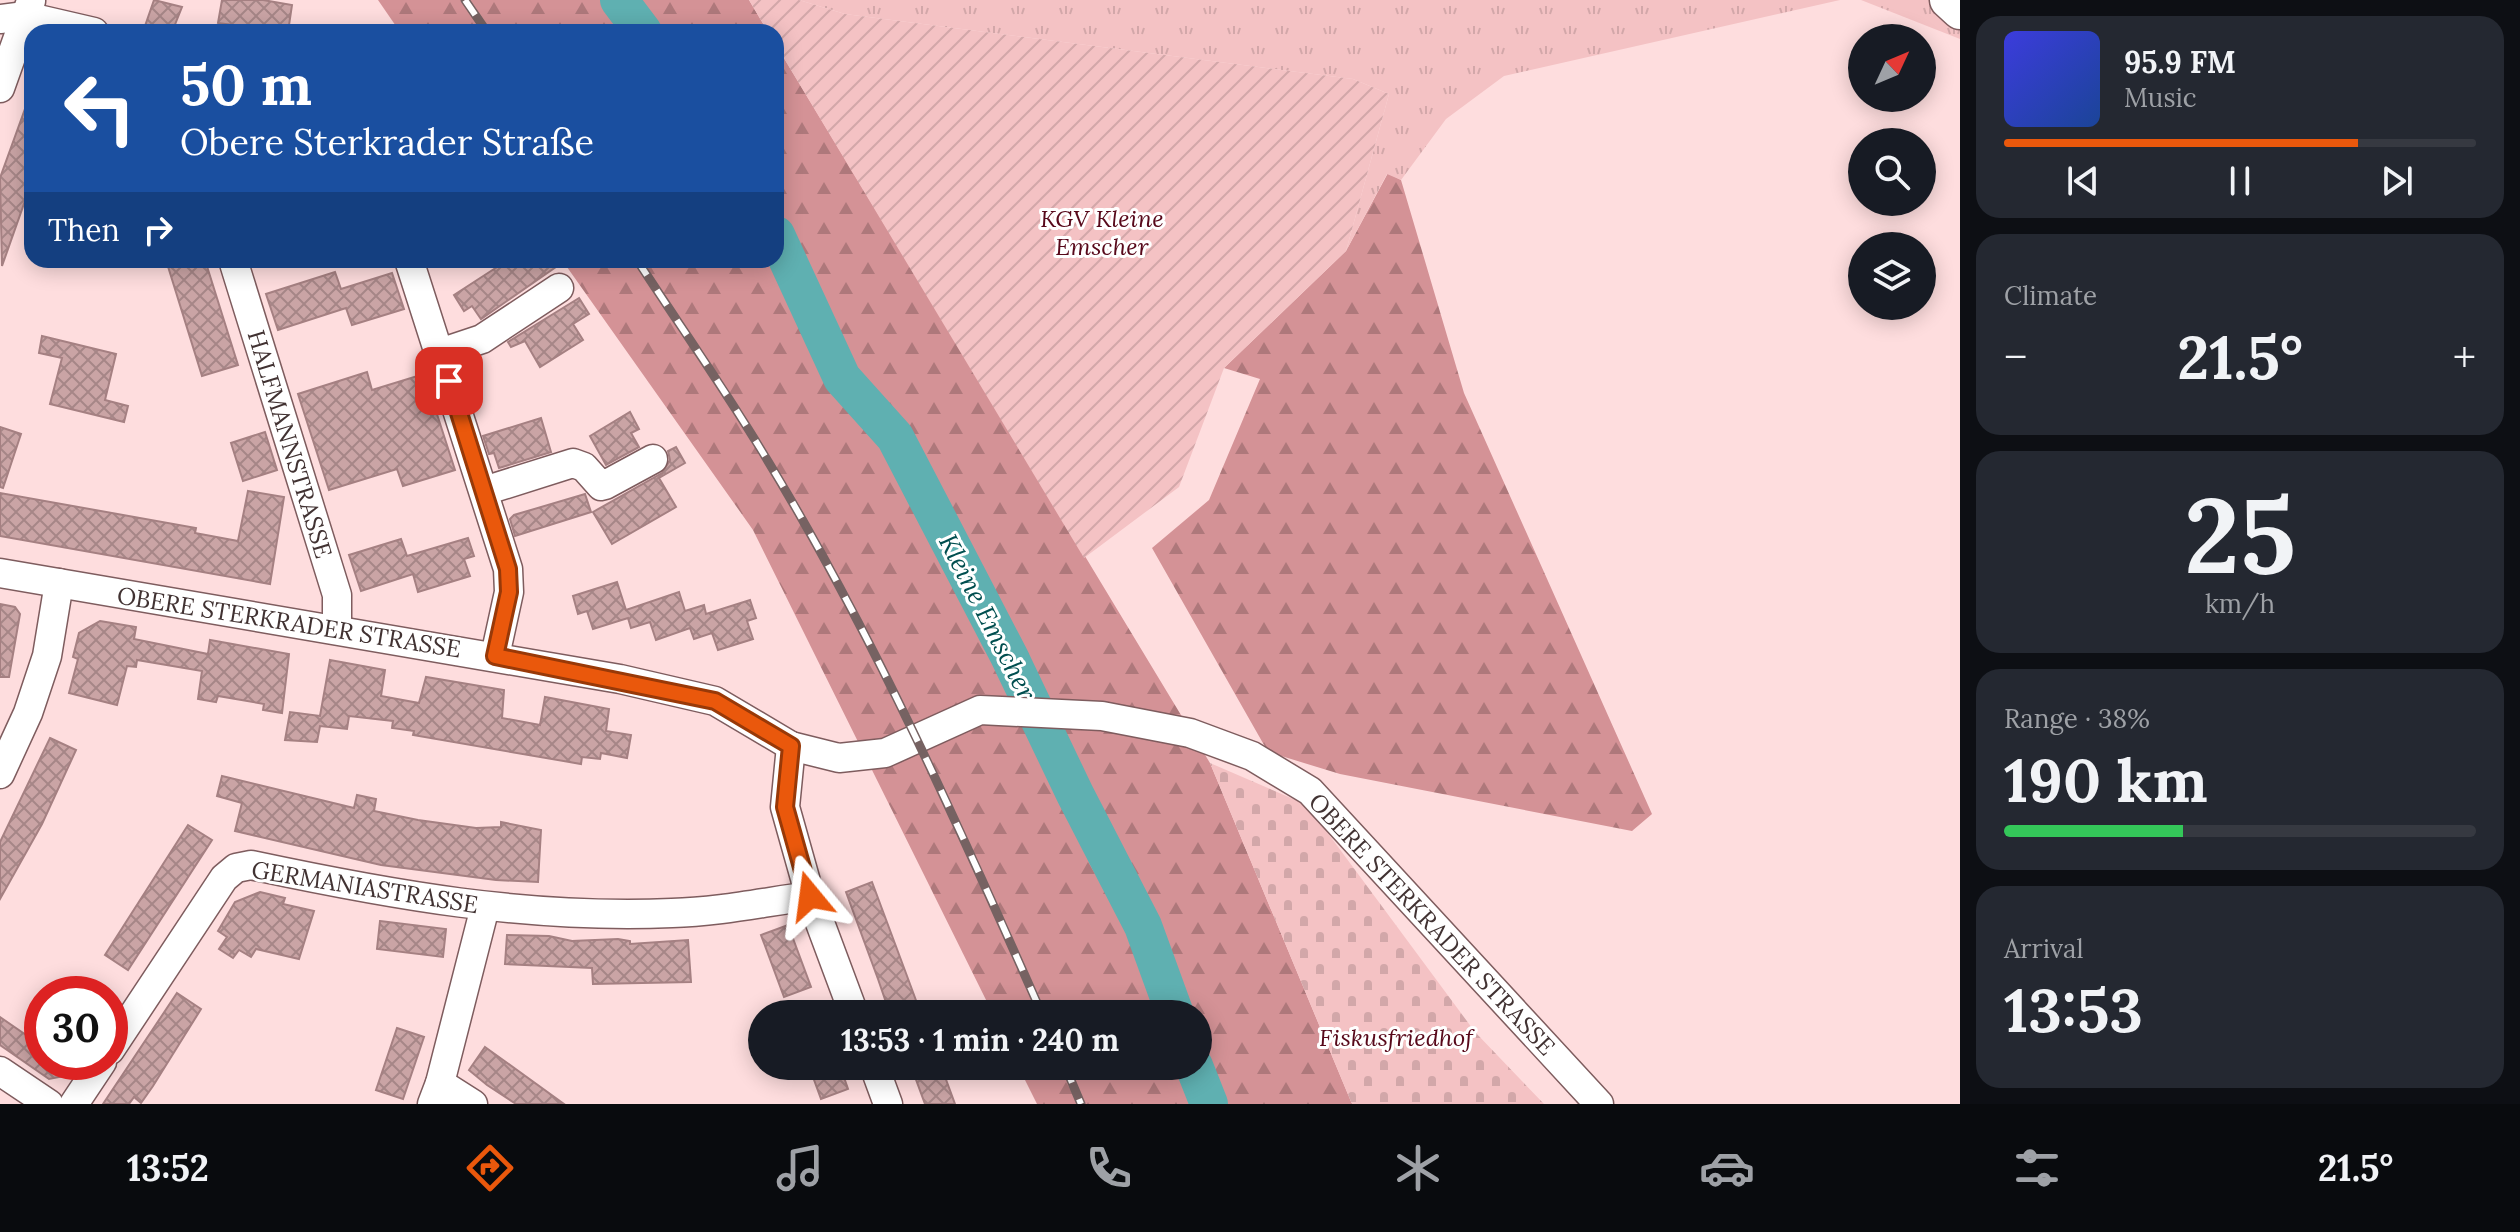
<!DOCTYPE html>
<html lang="en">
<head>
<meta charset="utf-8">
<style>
  body { margin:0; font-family:Lora,serif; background:#242831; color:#f1f3f6; height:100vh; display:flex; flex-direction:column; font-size:30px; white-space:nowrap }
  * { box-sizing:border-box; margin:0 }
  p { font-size:26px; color:#9ea1a6 }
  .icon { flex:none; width:44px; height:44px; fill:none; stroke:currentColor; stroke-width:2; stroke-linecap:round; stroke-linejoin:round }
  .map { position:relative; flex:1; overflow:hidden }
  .side { display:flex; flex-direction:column; gap:16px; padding:16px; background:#0d0f14; width:560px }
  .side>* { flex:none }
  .guide { position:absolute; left:24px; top:24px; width:760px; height:244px; border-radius:24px; box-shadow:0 4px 20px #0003; background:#1a4fa0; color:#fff; overflow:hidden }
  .needle { width:52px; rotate:46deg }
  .tools { position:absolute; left:1848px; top:24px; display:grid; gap:16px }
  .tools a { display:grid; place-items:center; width:88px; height:88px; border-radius:50%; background:#171b24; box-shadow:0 4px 20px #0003; font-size:40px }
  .speed { position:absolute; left:24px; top:976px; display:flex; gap:16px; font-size:40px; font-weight:700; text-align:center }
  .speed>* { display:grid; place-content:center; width:104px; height:104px; border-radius:50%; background:#171b24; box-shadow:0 4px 20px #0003; line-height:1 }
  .speed .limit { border:12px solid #d22; background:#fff; color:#111 }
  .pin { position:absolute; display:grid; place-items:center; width:68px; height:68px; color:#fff; margin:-34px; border-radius:16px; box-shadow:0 4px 12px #0006 }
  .me { position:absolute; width:88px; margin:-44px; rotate:344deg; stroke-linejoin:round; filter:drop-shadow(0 0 6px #0008) }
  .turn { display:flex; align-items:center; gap:28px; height:168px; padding:0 24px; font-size:36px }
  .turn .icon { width:104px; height:104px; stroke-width:2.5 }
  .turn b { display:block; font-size:56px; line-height:68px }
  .then { display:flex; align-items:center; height:76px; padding:0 24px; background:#0003; gap:16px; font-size:30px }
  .big { font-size:60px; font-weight:800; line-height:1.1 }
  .side .card { flex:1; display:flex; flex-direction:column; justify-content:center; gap:12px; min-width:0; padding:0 28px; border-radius:24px; background:#242831 }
  .side .dial { align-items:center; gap:0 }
  .dial b { font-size:104px; line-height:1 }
  .song { display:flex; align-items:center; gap:24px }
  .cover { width:96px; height:96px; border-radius:12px; background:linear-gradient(135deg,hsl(240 70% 55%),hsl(220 70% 35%)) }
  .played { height:8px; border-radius:4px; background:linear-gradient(90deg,#ea580c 75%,#363941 75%) }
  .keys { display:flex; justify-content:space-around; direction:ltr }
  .heat { display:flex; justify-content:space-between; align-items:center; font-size:44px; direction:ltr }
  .charge { height:12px; border-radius:6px; background:linear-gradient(90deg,#34c759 38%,#363941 0) }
  .trip { position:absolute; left:748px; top:1000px; width:464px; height:80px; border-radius:40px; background:#171b24; box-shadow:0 4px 20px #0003; font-weight:800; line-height:80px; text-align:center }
  .tab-bar { display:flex; height:128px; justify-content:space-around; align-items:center; background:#090b0e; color:#9ea1a6 }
  .tab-bar .icon { width:56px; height:56px }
  .tab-bar .selected { color:#ea580c }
  .tab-bar b { font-size:36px; color:#f1f3f6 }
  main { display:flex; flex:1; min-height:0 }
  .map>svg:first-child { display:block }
  .forest { fill:url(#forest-firs) }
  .cemetery { fill:url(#cemetery-stones) }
  .park { fill:url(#park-tufts) }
  .garden { fill:url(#garden-furrows) }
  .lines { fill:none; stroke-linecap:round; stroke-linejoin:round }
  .river { stroke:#5fb0b1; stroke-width:38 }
  .building { fill:url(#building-cross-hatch); stroke:#a58082; stroke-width:2 }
  .minor-casing { stroke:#7e5c5e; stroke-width:31 }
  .major-casing { stroke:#7e5c5e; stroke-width:39 }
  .minor { stroke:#fff; stroke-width:28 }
  .major { stroke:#fff; stroke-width:36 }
  .rail-casing { stroke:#766262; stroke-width:9 }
  .rail { stroke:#fff; stroke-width:6; stroke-dasharray:18; stroke-linecap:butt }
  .route-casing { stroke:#983908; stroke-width:20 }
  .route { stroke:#ea580c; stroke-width:14 }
  .labels { text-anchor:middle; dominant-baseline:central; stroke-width:6; stroke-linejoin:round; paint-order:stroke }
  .park-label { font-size:24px; font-style:italic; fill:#57081a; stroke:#fff }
  .street-label { font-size:24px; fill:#413232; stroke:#fff }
  .water-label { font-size:26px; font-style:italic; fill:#004e4f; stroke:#fff }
</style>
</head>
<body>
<main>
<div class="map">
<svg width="1960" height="1104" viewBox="0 0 1960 1104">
  <defs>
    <pattern id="forest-firs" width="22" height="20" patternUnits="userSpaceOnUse" patternTransform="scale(2)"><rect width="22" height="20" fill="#d49296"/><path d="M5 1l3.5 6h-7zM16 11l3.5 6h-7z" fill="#ae787b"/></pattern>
    <pattern id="cemetery-stones" width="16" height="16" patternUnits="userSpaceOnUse" patternTransform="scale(2)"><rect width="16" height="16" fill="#f4c2c4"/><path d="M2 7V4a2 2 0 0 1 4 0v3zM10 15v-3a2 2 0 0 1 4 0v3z" fill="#d2a7a9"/></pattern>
    <pattern id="park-tufts" width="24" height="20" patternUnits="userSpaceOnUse" patternTransform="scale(2)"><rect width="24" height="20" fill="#f4c2c4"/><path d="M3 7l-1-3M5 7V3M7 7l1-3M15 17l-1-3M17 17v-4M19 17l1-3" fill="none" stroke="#d2a7a9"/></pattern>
    <pattern id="garden-furrows" width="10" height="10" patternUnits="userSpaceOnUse" patternTransform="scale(2)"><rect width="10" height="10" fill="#f4c2c4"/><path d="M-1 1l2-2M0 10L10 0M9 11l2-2" fill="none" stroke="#d2a7a9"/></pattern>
    <pattern id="building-cross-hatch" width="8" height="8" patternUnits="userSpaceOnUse" patternTransform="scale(2)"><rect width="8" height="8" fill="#caa4a5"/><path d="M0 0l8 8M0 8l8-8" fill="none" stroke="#a68687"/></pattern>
  </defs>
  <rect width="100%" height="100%" fill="#feddde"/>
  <g class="forest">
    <path d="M378,0H749L768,32H400Z"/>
    <path d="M776,45L1210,763L1352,1104H1037L1018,1066H1198V1014H993L753,530L562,260H776Z"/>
    <path d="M1388,173L1401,180L1464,393L1652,814L1632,831L1340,774L1268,752L1152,548L1209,500L1260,379L1224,368L1346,251Z"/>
  </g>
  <path class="cemetery" d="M1210,763L1307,805L1475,1032L1544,1104H1352Z"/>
  <g class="park">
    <path d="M799,0H1840L1504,76L1446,119L1401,180L1387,174L1346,251L1389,94L1353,79L845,14Z"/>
    <path d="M1861,0H1960V39Z"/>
  </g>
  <path class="garden" d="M749,0H799L845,14L1353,79L1389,94L1346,251L1224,368L1179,487L1084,558L776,45V32H768Z"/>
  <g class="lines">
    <g class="river">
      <path d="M619,0L643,32"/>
      <path d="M776,235L842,378L895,437L1009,656L1075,794L1143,926L1175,1014"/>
      <path d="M1194,1066L1209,1104"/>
    </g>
  </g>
  <g class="building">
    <path d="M154,0L182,7L172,32L144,29Z"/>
    <path d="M222,0H263L292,5L288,32L218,23Z"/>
    <path d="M30,95L32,181L2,266L0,178Z"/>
    <path d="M166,260H205L238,365L202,376Z"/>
    <path d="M508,260H566L481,319L472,306L464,311L454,295Z"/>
    <path d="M335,272L341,289L392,273L404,309L352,325L346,308L278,330L266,294Z"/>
    <path d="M579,298L589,314L573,324L583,340L540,367L525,341L511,347L508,342Z"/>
    <path d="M42,336L116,354L105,400L128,406L124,422L50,404L62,358L39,353Z"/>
    <path d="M367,372L372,390L424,374L455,470L403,486L397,469L329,490L298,394Z"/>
    <path d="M630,412L639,429L631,433L639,447L606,465L590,436Z"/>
    <path d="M541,418L551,452L499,468L494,453L489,454L483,436Z"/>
    <path d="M0,427L21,434L3,488L0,487Z"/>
    <path d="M265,432L277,470L243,481L231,443Z"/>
    <path d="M676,447L685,463L659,478L676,507L612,544L593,512L662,473L670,460L668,451Z"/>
    <path d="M248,491L284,497L270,584L0,536V493L196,528L195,533L238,541Z"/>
    <path d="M585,494L591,512L515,536L510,519L514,515Z"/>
    <path d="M468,538L474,556L464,559L470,576L418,592L413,574L361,591L349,555L401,539L407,556Z"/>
    <path d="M617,582L626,610L679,592L685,611L704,605L706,614L750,600L756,618L747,621L753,639L718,650L712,633L694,639L690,628L656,640L650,622L631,628L628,618L593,629L587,611L578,614L573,596Z"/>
    <path d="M0,604L15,607L20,614L9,677H0Z"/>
    <path d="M100,621L136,627L134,639L208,654L210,640L289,654L282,713L263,710L264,704L218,696L216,702L198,699L202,671L137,660L136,667L127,666L117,705L69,693L78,659L73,657L79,633Z"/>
    <path d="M330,660L385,670L381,696L419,703L426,677L504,690L502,718L540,725L545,697L609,709L606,731L631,735L627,758L601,753L600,759L582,757L581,764L413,735L414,731L392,728L393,721L349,716L347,729L320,726L317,742L285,740L290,712L320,716Z"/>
    <path d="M50,738L76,750L42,824L0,899V842Z"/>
    <path d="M222,776L354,808L357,795L376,799L374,811L418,820L476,828L501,827V822L541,830L538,882L496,880L381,865L235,831L242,803L217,796Z"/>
    <path d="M188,825L212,840L128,970L105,955Z"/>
    <path d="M872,882L907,976L921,1014H890L878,979L846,892Z"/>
    <path d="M260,892L285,898L283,904L314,911L299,959L256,949L251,957L239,950L233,958L219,949L227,937L218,931L235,902Z"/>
    <path d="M380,921L446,929L443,957L377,949Z"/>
    <path d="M788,925L811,987L784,997L761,935Z"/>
    <path d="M507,935L549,936L572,941L618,939L630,941V944L688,940L691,982L593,984L592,968L505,964Z"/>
    <path d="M177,993L201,1009L153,1086L141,1103L134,1097L129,1104H103Z"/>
    <path d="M0,1017L42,1046V1062H82L74,1074L49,1079L0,1045Z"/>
    <path d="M397,1028L424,1037L403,1099L376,1090Z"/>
    <path d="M485,1047L564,1104H516L487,1085L469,1070Z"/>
    <path d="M809,1066H840L848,1089L821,1099Z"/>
    <path d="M911,1066H941L955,1104H925Z"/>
  </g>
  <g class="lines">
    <g class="minor-casing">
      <g id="minor">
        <path d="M0,19L25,16L94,32"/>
        <path d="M0,88L31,1"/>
        <path d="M233,260L337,595V630"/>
        <path d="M409,260L508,569L509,592L495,656"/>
        <path d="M440,353L482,339L559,288"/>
        <path d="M484,491L573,463L584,467L601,486L605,485L653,459"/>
        <path d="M0,573L620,679L715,701L791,746L839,758L885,753L980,710L1102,716L1190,733L1252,756L1310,791L1599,1104"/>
        <path d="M791,746L785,807L810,896L854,1014"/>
        <path d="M0,774L28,713L47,656L59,583"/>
        <path d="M110,1050L224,878L236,868L251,865C392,895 526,919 672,913C718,912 765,902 810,896"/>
        <path d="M874,1066L888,1104"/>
        <path d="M0,1071L49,1104"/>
        <path d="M440,1083L473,1104"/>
        <path d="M74,1104L102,1062"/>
        <path d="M432,1104L440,1083L485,907"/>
      </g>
    </g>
    <g class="major-casing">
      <path id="major" d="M1948,0L1960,11"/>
    </g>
    <use href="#minor" class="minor"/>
    <use href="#major" class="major"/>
    <g class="rail-casing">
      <g id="rail">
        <path d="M465,0L487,32"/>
        <path d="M637,260C678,323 721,384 760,448C870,627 957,822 1042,1014"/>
        <path d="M1065,1066L1081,1104"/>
      </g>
    </g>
    <use href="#rail" class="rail"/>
  </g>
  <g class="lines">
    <g class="route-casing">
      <path id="route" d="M449,381L508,569L509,592L495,656L715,701L791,746L785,807L810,896"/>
    </g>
    <use href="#route" class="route"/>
  </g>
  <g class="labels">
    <g class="park-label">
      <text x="1102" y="218">KGV Kleine<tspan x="1102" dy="28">Emscher</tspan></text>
      <text x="1396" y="1037">Fiskusfriedhof</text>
    </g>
    <g class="street-label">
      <text transform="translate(290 444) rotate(73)">HALFMANNSTRASSE</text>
      <text transform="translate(289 622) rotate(9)">OBERE STERKRADER STRASSE</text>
      <text transform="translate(365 887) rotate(9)">GERMANIASTRASSE</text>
      <text transform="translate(1432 924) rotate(47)">OBERE STERKRADER STRASSE</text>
    </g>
    <g class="water-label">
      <text transform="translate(988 617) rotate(63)">Kleine Emscher</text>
    </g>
  </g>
</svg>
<div class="tools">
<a><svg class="needle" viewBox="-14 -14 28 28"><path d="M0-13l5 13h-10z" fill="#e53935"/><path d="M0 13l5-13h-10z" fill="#9ea1a6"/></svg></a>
<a><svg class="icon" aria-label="search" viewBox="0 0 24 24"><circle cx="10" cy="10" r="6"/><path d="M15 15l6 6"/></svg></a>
<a><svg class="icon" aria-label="layers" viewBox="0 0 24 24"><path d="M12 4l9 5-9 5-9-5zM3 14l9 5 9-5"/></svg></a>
</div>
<div class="speed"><div class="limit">30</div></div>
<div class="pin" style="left:449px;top:381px;background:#d93025"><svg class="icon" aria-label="arrive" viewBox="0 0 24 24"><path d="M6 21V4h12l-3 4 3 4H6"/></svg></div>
<svg class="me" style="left:810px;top:896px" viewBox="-20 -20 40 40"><path d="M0-17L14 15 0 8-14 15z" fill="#ea580c" stroke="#fff" stroke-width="4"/></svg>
<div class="trip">13:53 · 1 min · 240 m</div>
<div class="guide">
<div class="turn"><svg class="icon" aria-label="left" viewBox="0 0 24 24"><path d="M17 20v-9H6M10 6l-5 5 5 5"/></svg><div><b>50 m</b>Obere Sterkrader Straße</div></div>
<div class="then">Then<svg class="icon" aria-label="right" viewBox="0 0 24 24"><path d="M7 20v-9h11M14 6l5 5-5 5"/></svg></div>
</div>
</div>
<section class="side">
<div class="card">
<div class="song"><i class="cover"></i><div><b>95.9 FM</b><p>Music</p></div></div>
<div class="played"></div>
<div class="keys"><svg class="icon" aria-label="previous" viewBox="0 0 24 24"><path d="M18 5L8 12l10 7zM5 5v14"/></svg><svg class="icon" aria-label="pause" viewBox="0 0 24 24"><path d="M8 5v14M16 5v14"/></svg><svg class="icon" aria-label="next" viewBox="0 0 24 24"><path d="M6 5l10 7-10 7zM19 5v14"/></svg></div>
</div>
<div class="card"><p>Climate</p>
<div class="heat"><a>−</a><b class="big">21.5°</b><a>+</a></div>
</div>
<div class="card dial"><b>25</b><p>km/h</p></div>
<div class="card"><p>Range · 38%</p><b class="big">190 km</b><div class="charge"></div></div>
<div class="card"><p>Arrival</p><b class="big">13:53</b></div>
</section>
</main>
<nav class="tab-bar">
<b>13:52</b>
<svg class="icon selected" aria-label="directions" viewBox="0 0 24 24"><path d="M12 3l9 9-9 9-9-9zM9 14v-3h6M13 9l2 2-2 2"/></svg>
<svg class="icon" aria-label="music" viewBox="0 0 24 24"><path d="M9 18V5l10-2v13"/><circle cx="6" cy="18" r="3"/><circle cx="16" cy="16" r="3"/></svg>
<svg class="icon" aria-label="phone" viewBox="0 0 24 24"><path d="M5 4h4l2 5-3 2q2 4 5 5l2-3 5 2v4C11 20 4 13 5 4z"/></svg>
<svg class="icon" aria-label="climate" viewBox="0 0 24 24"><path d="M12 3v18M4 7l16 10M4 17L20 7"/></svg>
<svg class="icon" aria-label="car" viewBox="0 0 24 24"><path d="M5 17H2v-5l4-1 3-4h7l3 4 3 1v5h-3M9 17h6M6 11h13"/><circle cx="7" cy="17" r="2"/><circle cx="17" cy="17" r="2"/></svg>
<svg class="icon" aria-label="filters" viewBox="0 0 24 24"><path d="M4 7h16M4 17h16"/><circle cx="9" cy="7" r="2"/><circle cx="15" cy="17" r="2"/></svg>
<b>21.5°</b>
</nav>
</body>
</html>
